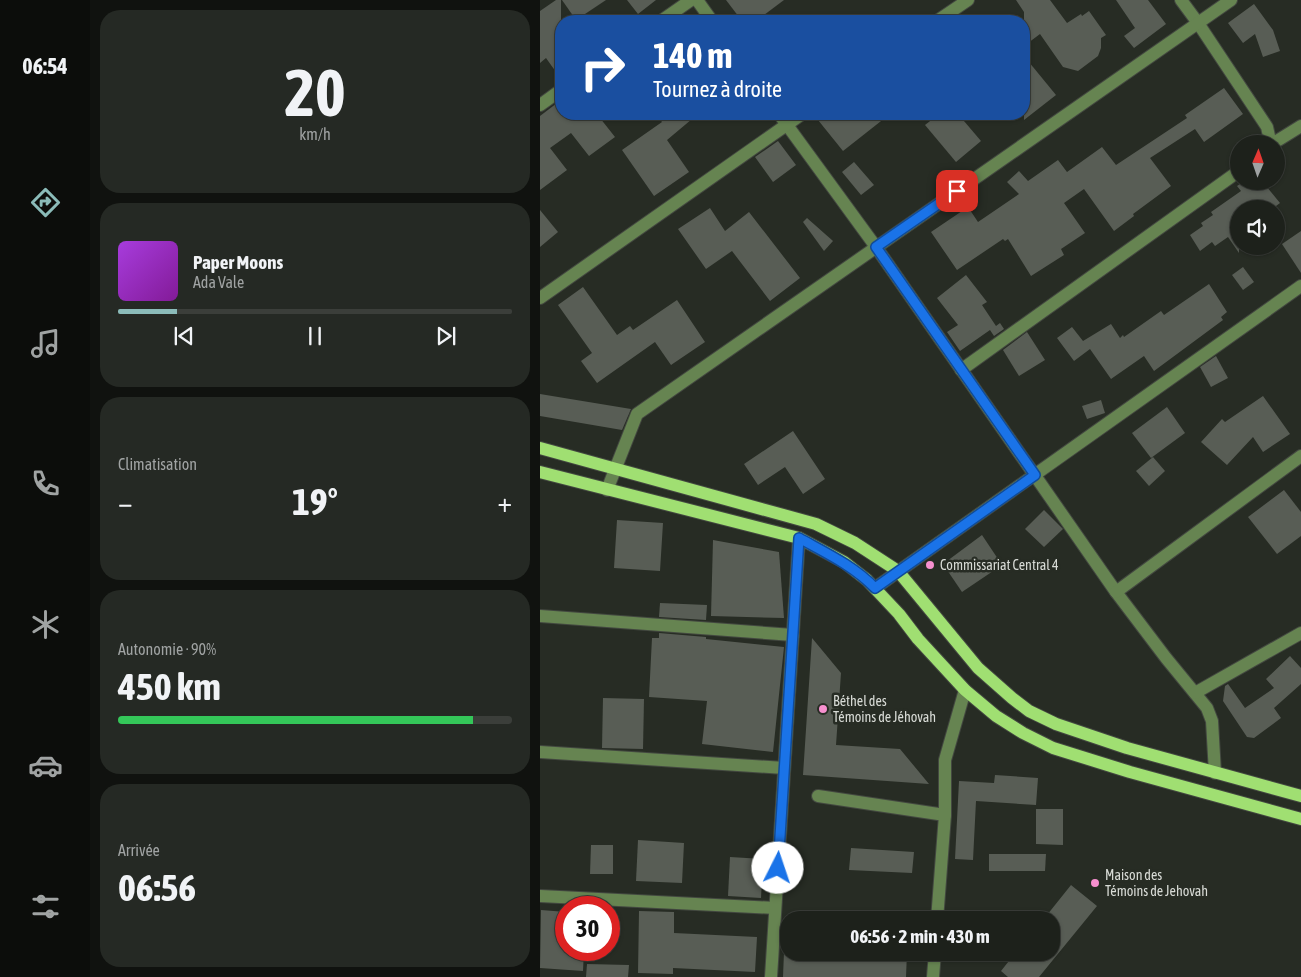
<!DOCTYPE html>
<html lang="fr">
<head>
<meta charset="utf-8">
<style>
  body { margin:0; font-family:"Asap Condensed",sans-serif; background:#252924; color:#f1f3f6; height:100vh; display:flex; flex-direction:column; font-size:19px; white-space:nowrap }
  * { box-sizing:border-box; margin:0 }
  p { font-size:16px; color:#a0a3a3 }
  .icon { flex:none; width:28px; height:28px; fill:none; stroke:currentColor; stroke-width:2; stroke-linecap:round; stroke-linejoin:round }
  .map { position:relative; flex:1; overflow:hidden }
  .sheet { display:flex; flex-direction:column; gap:10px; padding:10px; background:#10120f; width:450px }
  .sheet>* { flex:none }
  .guide { position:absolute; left:15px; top:15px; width:475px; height:105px; border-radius:20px; box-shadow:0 1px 4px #0004,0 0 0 1px #3b3e3a; background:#1a4fa0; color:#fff; overflow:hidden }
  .needle { width:32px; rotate:2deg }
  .tools { position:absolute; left:690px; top:135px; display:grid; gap:10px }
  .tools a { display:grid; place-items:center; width:55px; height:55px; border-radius:50%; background:#1d211b; box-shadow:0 1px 4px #0004,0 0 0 1px #3b3e3a; font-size:25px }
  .speed { position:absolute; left:15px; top:896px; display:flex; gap:10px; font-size:25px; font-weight:700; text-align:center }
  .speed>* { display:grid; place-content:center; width:65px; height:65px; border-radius:50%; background:#1d211b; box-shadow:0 1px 4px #0004,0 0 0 1px #3b3e3a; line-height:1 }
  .speed .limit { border:8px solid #d22; background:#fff; color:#111 }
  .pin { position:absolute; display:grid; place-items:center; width:42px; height:42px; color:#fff; margin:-21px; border-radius:10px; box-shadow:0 2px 8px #0006 }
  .me { position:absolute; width:55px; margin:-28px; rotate:4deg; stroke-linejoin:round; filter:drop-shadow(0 0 4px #0008) }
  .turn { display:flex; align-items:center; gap:18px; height:105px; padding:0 15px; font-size:22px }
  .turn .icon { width:65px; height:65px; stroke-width:2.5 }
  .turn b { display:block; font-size:35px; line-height:42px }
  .big { font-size:38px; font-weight:700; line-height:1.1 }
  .sheet .tile { flex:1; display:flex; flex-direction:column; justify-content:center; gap:8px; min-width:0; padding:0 18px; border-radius:20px; background:#252924 }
  .sheet .dial { align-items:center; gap:0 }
  .dial b { font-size:65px; line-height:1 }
  .song { display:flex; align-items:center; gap:15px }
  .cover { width:60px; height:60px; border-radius:8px; background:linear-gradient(135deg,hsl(280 70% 55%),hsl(290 70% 35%)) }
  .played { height:5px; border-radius:2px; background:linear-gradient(90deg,#8bbbb9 15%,#3b3e3a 15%) }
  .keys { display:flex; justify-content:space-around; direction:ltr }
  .heat { display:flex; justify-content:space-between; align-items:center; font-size:28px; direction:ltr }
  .charge { height:8px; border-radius:4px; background:linear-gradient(90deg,#34c759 90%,#3b3e3a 0) }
  .trip { position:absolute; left:240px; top:911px; width:280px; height:50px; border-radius:20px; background:#1d211b; box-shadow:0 1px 4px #0004,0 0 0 1px #3b3e3a; font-weight:700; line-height:50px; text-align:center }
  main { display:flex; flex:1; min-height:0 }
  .menu { display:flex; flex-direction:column; width:90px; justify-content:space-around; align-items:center; background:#0c0d0b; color:#a0a3a3 }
  .menu .icon { width:35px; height:35px }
  .menu .selected { color:#8bbbb9 }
  .menu b { font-size:22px; color:#f1f3f6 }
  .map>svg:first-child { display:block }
  .building { fill:#585d55 }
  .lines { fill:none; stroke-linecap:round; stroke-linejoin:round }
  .minor-casing { stroke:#434840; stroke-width:14 }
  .major-casing { stroke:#434840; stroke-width:14 }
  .minor { stroke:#668451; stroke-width:12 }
  .major { stroke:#a0df72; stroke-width:12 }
  .route-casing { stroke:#114b97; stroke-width:12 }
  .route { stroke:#1a73e8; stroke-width:9 }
  .poi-dot { fill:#f790cf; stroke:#272c24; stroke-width:2 }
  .labels { text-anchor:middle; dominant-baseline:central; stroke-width:5; stroke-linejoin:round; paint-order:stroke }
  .poi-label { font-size:14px; fill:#d8dbd6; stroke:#272c24; text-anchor:start }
</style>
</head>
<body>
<main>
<nav class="menu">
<b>06:54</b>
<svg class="icon selected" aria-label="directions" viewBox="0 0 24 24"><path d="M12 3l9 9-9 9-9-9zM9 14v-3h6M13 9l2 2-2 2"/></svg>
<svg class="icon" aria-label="music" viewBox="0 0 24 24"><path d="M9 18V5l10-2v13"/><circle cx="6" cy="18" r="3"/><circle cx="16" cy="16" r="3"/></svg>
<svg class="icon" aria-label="phone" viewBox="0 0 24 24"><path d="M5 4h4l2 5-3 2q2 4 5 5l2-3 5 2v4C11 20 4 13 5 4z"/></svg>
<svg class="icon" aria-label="climate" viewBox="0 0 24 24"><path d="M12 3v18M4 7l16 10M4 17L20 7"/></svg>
<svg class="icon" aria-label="car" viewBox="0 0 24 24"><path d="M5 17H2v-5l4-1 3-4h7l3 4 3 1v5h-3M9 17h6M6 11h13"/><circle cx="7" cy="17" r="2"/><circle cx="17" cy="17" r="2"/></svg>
<svg class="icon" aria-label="filters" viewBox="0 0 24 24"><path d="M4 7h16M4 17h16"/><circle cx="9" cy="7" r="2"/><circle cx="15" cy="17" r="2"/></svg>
</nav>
<section class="sheet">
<div class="tile dial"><b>20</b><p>km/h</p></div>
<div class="tile">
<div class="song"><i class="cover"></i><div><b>Paper Moons</b><p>Ada Vale</p></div></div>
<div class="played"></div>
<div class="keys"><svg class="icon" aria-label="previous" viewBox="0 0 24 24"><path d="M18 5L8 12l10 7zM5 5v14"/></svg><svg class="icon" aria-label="pause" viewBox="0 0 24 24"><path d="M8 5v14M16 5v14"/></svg><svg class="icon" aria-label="next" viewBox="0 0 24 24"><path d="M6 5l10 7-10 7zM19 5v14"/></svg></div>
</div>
<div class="tile"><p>Climatisation</p>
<div class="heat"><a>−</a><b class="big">19°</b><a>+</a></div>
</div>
<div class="tile"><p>Autonomie · 90%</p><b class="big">450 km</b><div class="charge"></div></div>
<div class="tile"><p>Arrivée</p><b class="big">06:56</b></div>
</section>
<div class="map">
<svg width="761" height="977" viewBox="0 0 761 977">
  <rect width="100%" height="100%" fill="#272c24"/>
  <g class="building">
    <path d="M16,0H21V79L6,58L0,63V11Z"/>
    <path d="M22,0H66L36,20Z"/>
    <path d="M87,0H116L98,14Z"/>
    <path d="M186,0H244L216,21H202Z"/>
    <path d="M476,0H510L527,23L541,14L542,16L549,11L566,35L561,38V48L558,56L538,71L523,67L500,34L484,46V12Z"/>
    <path d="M576,0H608L626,24L594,48L584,36L595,28Z"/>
    <path d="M714,4L733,30L740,51L723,57L715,34L703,43L688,23Z"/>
    <path d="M484,56L516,95L484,120Z"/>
    <path d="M684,88L703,114L664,142L655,129L610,158L631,186L593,214L594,216L574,231L544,189L524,203L545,233L521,249L524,255L491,276L468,239L465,241L463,239L417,270L391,232L428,207L438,222L479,194L467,182L479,171L488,181L518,160L527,172L562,147L576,165L647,118L645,115Z"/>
    <path d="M21,100V114H51L56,121L60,118L75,137L49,156L31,133L10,148L27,170L0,190V116Z"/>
    <path d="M116,114H158L127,140L149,172L114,196L82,150L122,122Z"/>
    <path d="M286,114H350L303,151L278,120Z"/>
    <path d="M399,114H418L441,141L416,162L385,125Z"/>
    <path d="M238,141L256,165L233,182L215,157Z"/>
    <path d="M314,162L334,185L321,195L302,172Z"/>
    <path d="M704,181H722L740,203L732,209H699V253L688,237L675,246L672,242L660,251L650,235L663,226L661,223L673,215L671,212L701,191L697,186Z"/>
    <path d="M170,208L185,231L209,212L260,278L230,301L192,251L166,269L138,229Z"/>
    <path d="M0,210L18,232L0,247Z"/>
    <path d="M267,218L293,241L284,251L263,222Z"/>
    <path d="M761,231V273L742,244Z"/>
    <path d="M703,267L714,282L703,290L692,275Z"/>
    <path d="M426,275L447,302L442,305L456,326L460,323L464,329L454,336L450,330L420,351L407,332L418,325L397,298Z"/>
    <path d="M669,284L687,312L681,317L683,320L614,371L604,356L571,379L550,349L534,361L517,338L532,327L543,341L571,324L580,338L583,335L584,337L621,311L624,315Z"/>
    <path d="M43,287L77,335L90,326L93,330L137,300L165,342L131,365L115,342L57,383L41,361L52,353L18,305Z"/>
    <path d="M487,332L505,360L479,376L463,350Z"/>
    <path d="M676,356L688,378L671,387L660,367Z"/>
    <path d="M0,394L91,409L82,430L0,416Z"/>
    <path d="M723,396L750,434L723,452L713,437L687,465L661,442L682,419L685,422Z"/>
    <path d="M561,400L565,413L547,419L542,406Z"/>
    <path d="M627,407L645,433L611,458L592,433Z"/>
    <path d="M253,431L285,479L263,494L245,467L218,485L204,464Z"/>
    <path d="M613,457L625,471L609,486L596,471Z"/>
    <path d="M744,490L761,512V536L737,554L708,517Z"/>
    <path d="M504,510L523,529L504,547L485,529Z"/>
    <path d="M77,520L123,523L120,571L74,568Z"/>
    <path d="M442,535L462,565L422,592L403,564Z"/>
    <path d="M173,540L239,552L244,618L171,616Z"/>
    <path d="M120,603L167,605L166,620L119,617Z"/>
    <path d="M119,633L166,637V639L244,647L233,752L162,744L167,701L109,697L112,638H119Z"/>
    <path d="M272,638L301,673L296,745L360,749L389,784L263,775Z"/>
    <path d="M750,656L761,668V684L734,708L741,718L714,738L707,737L683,701L685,686L688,684L705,708L734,688L726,679Z"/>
    <path d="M63,698L104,699L103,749L62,748Z"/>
    <path d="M455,775L498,778L496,805L436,801L433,860L415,859L419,781L454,783Z"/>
    <path d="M496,809H523V845L496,844Z"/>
    <path d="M98,840L144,843L142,883L96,881Z"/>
    <path d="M51,845H73V874H50Z"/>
    <path d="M311,848L374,852L372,873L309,870Z"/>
    <path d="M449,854H506L505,871H449Z"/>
    <path d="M190,857L223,859L221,898L188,896Z"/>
    <path d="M531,885L557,906L499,977H468L461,971L476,952H511V920H503Z"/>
    <path d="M1,910L26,912V950H44L43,971L0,968Z"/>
    <path d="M99,911L134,912V933L217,937L215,972L133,968V974L98,973Z"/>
    <path d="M244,952H367L366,977H243Z"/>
    <path d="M47,964L89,965L88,977H46Z"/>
  </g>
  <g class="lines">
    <g class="minor-casing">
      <g id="minor">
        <path d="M157,0L172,21"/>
        <path d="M641,0L658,23L727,127L729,136L728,144"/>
        <path d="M121,21L151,0"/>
        <path d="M397,21L428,0"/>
        <path d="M0,105L21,90"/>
        <path d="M239,114L336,247L576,592L626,658L667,708L672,721L675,773"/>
        <path d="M732,144L761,126"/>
        <path d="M0,298L262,114"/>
        <path d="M421,370L699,171"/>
        <path d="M67,490L97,414L691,0"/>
        <path d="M335,588L761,286"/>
        <path d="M576,592L761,456"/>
        <path d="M0,616L253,635"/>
        <path d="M655,693L761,633"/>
        <path d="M0,752L244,768"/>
        <path d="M278,796L405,815"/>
        <path d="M0,896L235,908"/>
        <path d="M397,920L405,815V760L425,690"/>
        <path d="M231,977L259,538"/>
        <path d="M393,977L395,952"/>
      </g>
    </g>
    <g class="major-casing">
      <g id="major">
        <path d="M0,448L276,524L315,543L358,571L438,668L472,698L489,711L516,724L587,748L761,796"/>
        <path d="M0,472L259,538L304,562L327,580L359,614L378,639L425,690L456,716L483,733L513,748L590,772L761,819"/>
      </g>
    </g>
    <use href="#minor" class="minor"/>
    <use href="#major" class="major"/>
  </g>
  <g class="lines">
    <g class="route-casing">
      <path id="route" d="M238,868L259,538C286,553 314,566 335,588L495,475L336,247L417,191"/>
    </g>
    <use href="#route" class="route"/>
  </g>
  <g class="poi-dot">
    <circle cx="390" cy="565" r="5"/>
    <circle cx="283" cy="709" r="5"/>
    <circle cx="555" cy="883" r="5"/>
  </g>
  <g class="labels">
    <g class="poi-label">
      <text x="400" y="565">Commissariat Central 4</text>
      <text x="293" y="701">Béthel des<tspan x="293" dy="16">Témoins de Jéhovah</tspan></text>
      <text x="565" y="875">Maison des<tspan x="565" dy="16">Témoins de Jehovah</tspan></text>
    </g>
  </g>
</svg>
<div class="tools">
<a><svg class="needle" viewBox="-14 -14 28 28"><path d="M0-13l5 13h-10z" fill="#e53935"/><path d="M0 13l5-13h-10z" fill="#a0a3a3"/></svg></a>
<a><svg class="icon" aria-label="sound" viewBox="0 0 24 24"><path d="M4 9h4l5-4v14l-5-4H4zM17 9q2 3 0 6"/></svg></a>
</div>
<div class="speed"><div class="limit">30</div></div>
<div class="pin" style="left:417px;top:191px;background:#d93025"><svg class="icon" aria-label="arrive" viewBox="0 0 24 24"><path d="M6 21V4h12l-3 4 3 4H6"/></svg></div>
<svg class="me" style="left:238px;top:868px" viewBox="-20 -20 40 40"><circle r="19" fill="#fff"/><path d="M0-13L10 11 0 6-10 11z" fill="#1a73e8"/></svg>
<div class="trip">06:56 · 2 min · 430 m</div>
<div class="guide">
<div class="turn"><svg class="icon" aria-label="right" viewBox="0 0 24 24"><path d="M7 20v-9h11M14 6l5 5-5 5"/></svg><div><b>140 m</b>Tournez à droite</div></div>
</div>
</div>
</main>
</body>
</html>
